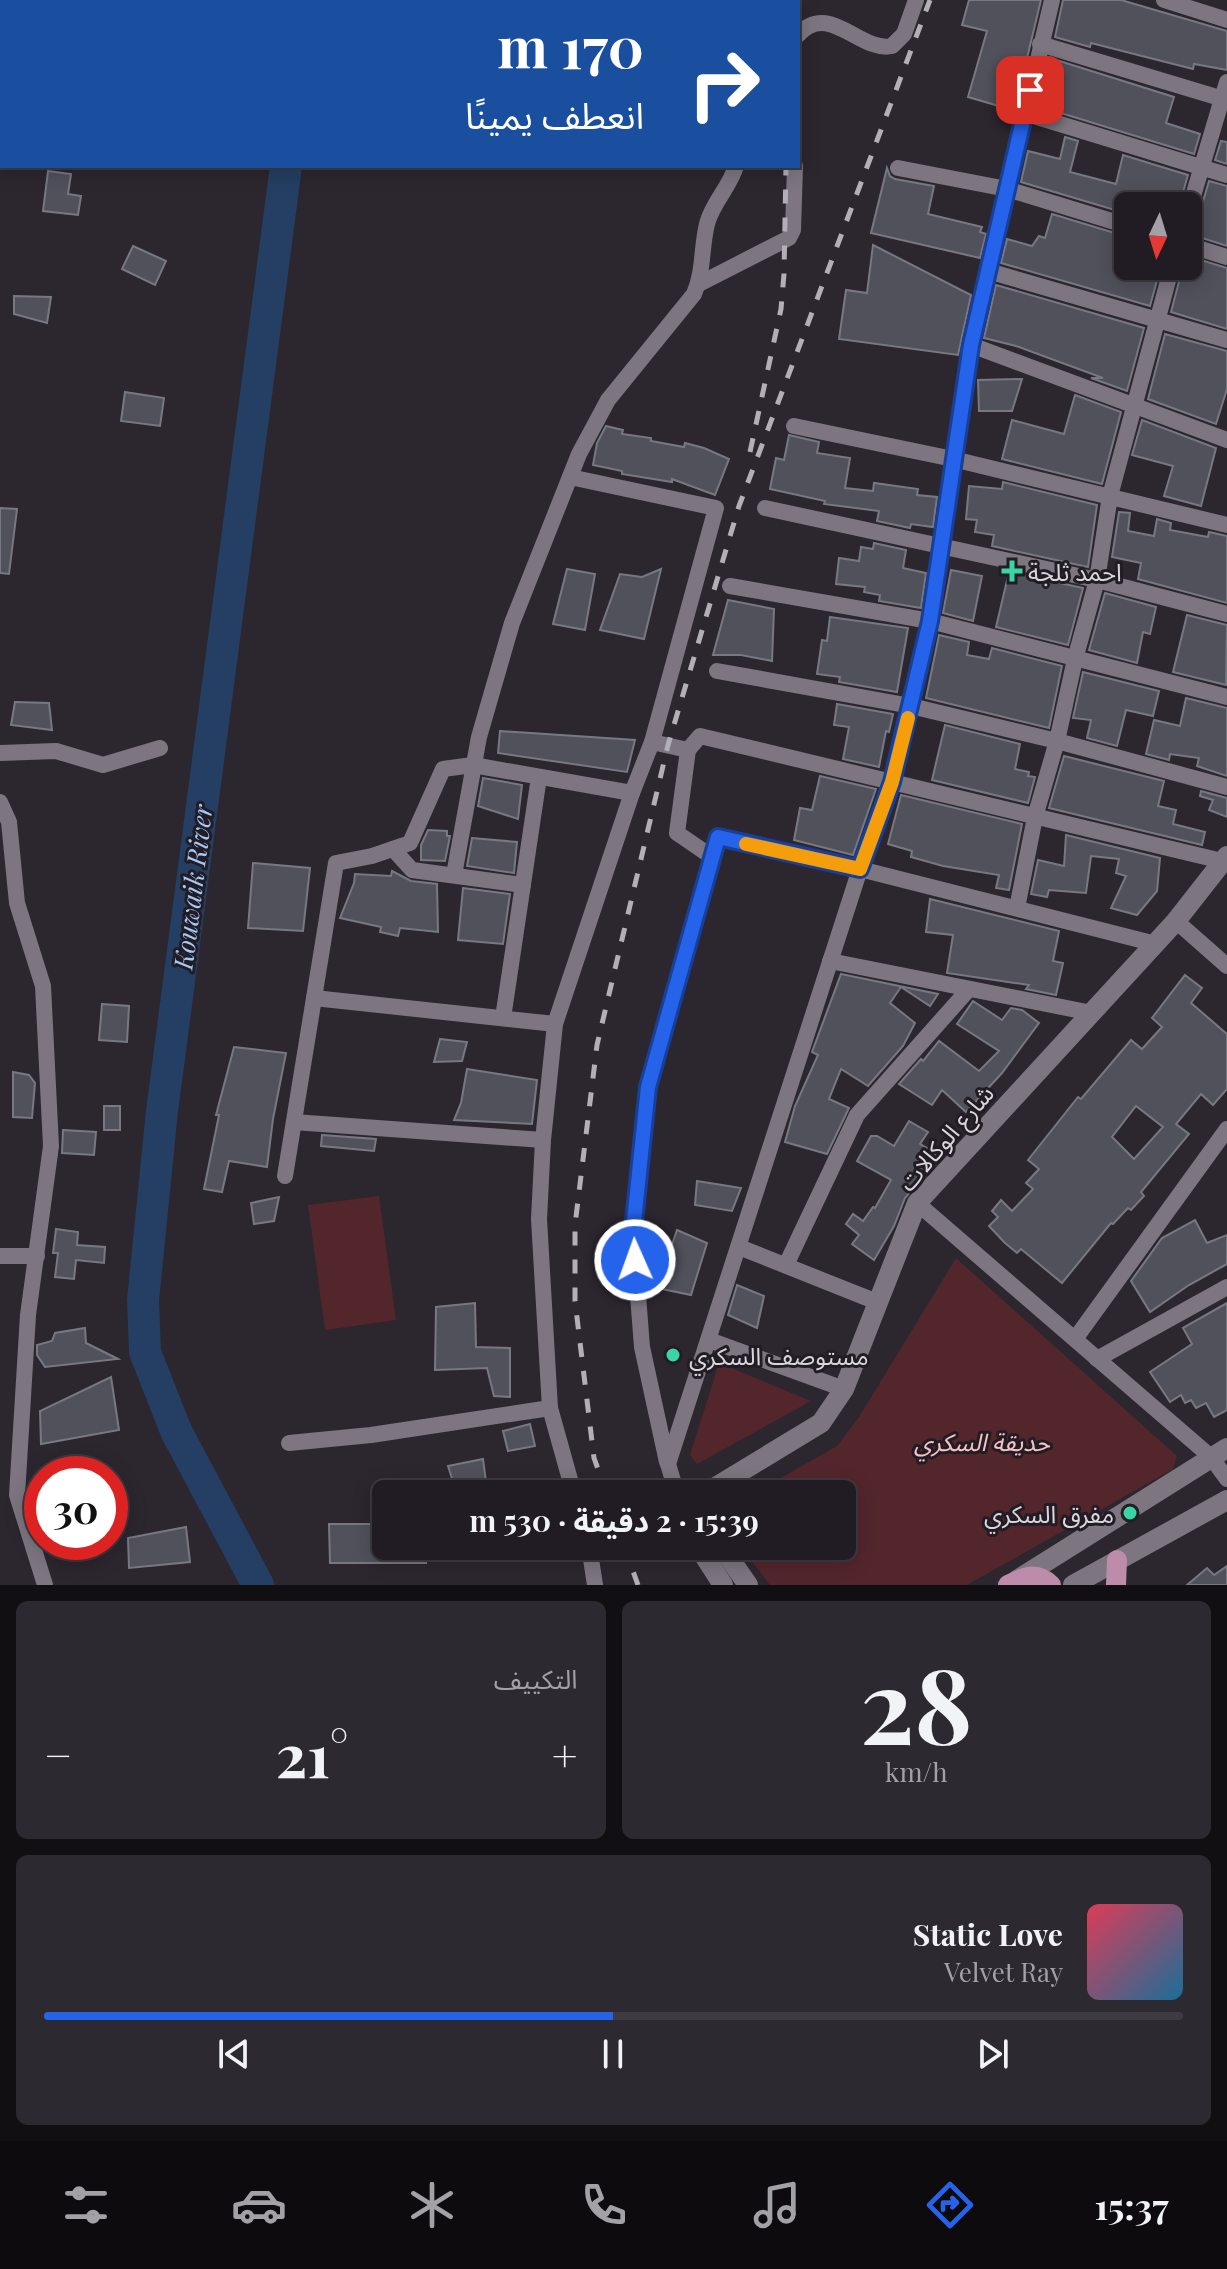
<!DOCTYPE html>
<html lang="ar">
<head>
<meta charset="utf-8">
<style>
  body { margin:0; font-family:"Playfair Display","Noto Sans Arabic",serif; background:#2d2930; color:#f1f3f6; direction:rtl; height:100vh; display:flex; flex-direction:column; font-size:30px; white-space:nowrap }
  * { box-sizing:border-box; margin:0 }
  p { font-size:26px; color:#a2a1a6 }
  .icon { flex:none; width:44px; height:44px; fill:none; stroke:currentColor; stroke-width:2; stroke-linecap:round; stroke-linejoin:round }
  .map { position:relative; height:1585px; overflow:hidden; direction:ltr }
  .drawer { display:flex; flex-direction:column; gap:16px; padding:16px; background:#120f13; flex:1 }
  .drawer>* { flex:none }
  .guide { position:absolute; left:0px; top:0px; width:800px; height:168px; box-shadow:0 4px 20px #0003,0 0 0 2px #3e3a41; direction:rtl; background:#1a4fa0; color:#fff; overflow:hidden }
  .needle { width:52px; rotate:184deg }
  .fabs { position:absolute; left:1114px; top:192px; display:grid; gap:16px }
  .fabs a { display:grid; place-items:center; width:88px; height:88px; border-radius:12px; background:#211c23; box-shadow:0 4px 20px #0003,0 0 0 2px #3e3a41; font-size:40px }
  .speed { position:absolute; left:24px; top:1456px; display:flex; gap:16px; font-size:40px; font-weight:700; text-align:center }
  .speed>* { display:grid; place-content:center; width:104px; height:104px; border-radius:50%; background:#211c23; box-shadow:0 4px 20px #0003,0 0 0 2px #3e3a41; line-height:1 }
  .speed .limit { border:12px solid #d22; background:#fff; color:#111 }
  .pin { position:absolute; display:grid; place-items:center; width:68px; height:68px; color:#fff; margin:-34px; border-radius:16px; box-shadow:0 4px 12px #0006 }
  .me { position:absolute; width:88px; margin:-44px; rotate:358deg; stroke-linejoin:round; filter:drop-shadow(0 0 6px #0008) }
  .turn { display:flex; align-items:center; gap:28px; height:168px; padding:0 24px; font-size:36px }
  .turn .icon { width:104px; height:104px; stroke-width:2.5 }
  .turn b { display:block; font-size:56px; line-height:68px }
  .big { font-size:60px; font-weight:700; line-height:1.1 }
  .drawer .tile { flex:1; display:flex; flex-direction:column; justify-content:center; gap:12px; min-width:0; padding:0 28px; border-radius:12px; background:#2d2930 }
  .drawer .dial { align-items:center; gap:0 }
  .dial b { font-size:104px; line-height:1 }
  .song { display:flex; align-items:center; gap:24px }
  .cover { width:96px; height:96px; border-radius:12px; background:linear-gradient(135deg,hsl(350 70% 55%),hsl(200 70% 35%)) }
  .played { height:8px; border-radius:4px; background:linear-gradient(90deg,#2563eb 50%,#3e3a41 50%) }
  .keys { display:flex; justify-content:space-around; direction:ltr }
  .heat { display:flex; justify-content:space-between; align-items:center; font-size:44px; direction:ltr }
  .drawer .tiles { flex:1; display:grid; gap:16px; grid-template-columns:1fr 1fr }
  .tile:last-child { grid-column:span 2 }
  .trip { position:absolute; left:372px; top:1480px; width:484px; height:80px; border-radius:12px; background:#211c23; box-shadow:0 4px 20px #0003,0 0 0 2px #3e3a41; font-weight:700; line-height:80px; text-align:center; direction:rtl }
  .tabs { display:flex; height:128px; justify-content:space-around; align-items:center; background:#0d0b0e; color:#a2a1a6 }
  .tabs .icon { width:56px; height:56px }
  .tabs .current { color:#2563eb }
  .tabs b { font-size:36px; color:#f1f3f6 }
  .map>svg:first-child { display:block }
  .green { fill:#53262c }
  .lines { fill:none; stroke-linecap:round; stroke-linejoin:round }
  .river { stroke:#243f63; stroke-width:32 }
  .building { fill:#51515c; stroke:#787883; stroke-width:2; fill-rule:evenodd }
  .street { stroke:#7d7680; stroke-width:16 }
  .secondary { stroke:#7d7680; stroke-width:20 }
  .primary { stroke:#bd8caa; stroke-width:20 }
  .rail { stroke:#b3afb6; stroke-width:5; stroke-dasharray:14 14; stroke-linecap:butt }
  .route-casing { stroke:#184099; stroke-width:20 }
  .route { stroke:#2563eb; stroke-width:14 }
  .slow { stroke:#f59e0b; stroke-width:14 }
  .poi-dot { fill:#3ad4a5; stroke:#221d25; stroke-width:3 }
  .labels { text-anchor:middle; dominant-baseline:central; stroke-width:6; stroke-linejoin:round; paint-order:stroke }
  .poi-label { font-size:24px; fill:#dad6dc; stroke:#221d25; text-anchor:start }
  .street-label { font-size:24px; fill:#dad6dc; stroke:#221d25 }
  .park-label { font-size:24px; font-style:italic; fill:#f6c2c5; stroke:#221d25 }
  .water-label { font-size:26px; font-style:italic; fill:#a4c9fb; stroke:#221d25 }
</style>
</head>
<body>
<div class="map">
<svg width="1227" height="1585" viewBox="0 0 1227 1585">
  <rect width="100%" height="100%" fill="#2c262f"/>
  <g class="green">
    <path d="M379,1196L396,1320L325,1330L308,1205Z"/>
    <path d="M956,1258L1177,1456L1173,1469L967,1585H770L740,1546H842V1494H753L837,1446L859,1417Z"/>
    <path d="M719,1363L811,1401L697,1464L690,1455Z"/>
  </g>
  <g class="lines">
    <g class="river">
      <path d="M308,2V0"/>
      <path d="M258,1585L176,1431L145,1352L143,1300L162,1111L286,166"/>
    </g>
  </g>
  <g class="building">
    <path d="M969,0H1041L1016,104L1011,103L1009,109L968,97L987,31L962,25Z"/>
    <path d="M1063,0H1121L1227,31V70L1194,64L1193,69L1091,43L1090,47L1055,37Z"/>
    <path d="M1050,58L1174,97L1166,123L1200,134L1194,154L1038,106Z"/>
    <path d="M1065,137L1078,141L1070,172L1116,184L1123,155L1188,175L1179,206H1128V214L1021,182L1028,151L1060,159Z"/>
    <path d="M1221,141L1227,142V164L1215,160Z"/>
    <path d="M887,168L890,176L895,179L934,186L928,214L982,227L980,232L986,234L980,258L871,233Z"/>
    <path d="M48,171L71,174L68,194L81,196L78,215L43,211Z"/>
    <path d="M1209,181L1227,186V246L1193,235Z"/>
    <path d="M1052,214L1128,237V266H1161L1150,306L1001,263L1007,239L1032,246L1039,236L1045,238Z"/>
    <path d="M873,245L971,295L958,355L839,339L846,290L867,293Z"/>
    <path d="M133,246L166,261L155,285L122,269Z"/>
    <path d="M1188,256L1227,268V329L1171,312L1183,266H1188Z"/>
    <path d="M996,285L1144,328L1127,391L1091,378H1103L1016,346L984,338Z"/>
    <path d="M14,296L51,297L47,323L14,314Z"/>
    <path d="M1165,334L1227,351V389L1216,424L1148,399Z"/>
    <path d="M1022,379L1012,411H979L978,380Z"/>
    <path d="M125,392L164,398L160,426L121,421Z"/>
    <path d="M1075,395L1121,412L1102,484L1002,459L1012,420L1064,434Z"/>
    <path d="M1142,420L1216,448L1201,506L1164,496L1173,466L1132,455Z"/>
    <path d="M606,426L623,430L622,434L651,438V441L684,447L685,443L704,448L729,459L715,495L672,479V482L622,474V471L593,465L597,443Z"/>
    <path d="M789,435L819,442L817,453L850,458L845,488L873,491L874,483L918,489L917,495L937,497L933,527L911,524L910,528L877,521L879,511L824,504L825,501L770,489L776,458L784,460Z"/>
    <path d="M1003,482L1097,505L1088,567L992,546L994,535L975,532L977,520L966,519L969,486L1002,489Z"/>
    <path d="M0,508L17,509L9,574L0,573Z"/>
    <path d="M1119,512L1130,513L1128,531L1154,536L1157,519L1171,523L1170,530L1208,537L1209,532L1227,536V603L1138,579L1141,563L1112,557Z"/>
    <path d="M874,543L906,550L903,568L926,573L921,608L879,601L880,595L864,592L865,587L836,584L839,558L859,561L861,547L873,549Z"/>
    <path d="M567,569L595,574L585,630L553,624Z"/>
    <path d="M661,569L644,639L600,630L620,574L642,577Z"/>
    <path d="M951,570L982,576L973,621L943,613Z"/>
    <path d="M1009,572L1083,588L1068,645L996,627Z"/>
    <path d="M1105,593L1156,607L1150,634L1143,632L1137,663L1089,650Z"/>
    <path d="M728,600L774,609L772,661L741,655H713Z"/>
    <path d="M1187,615L1227,625L1226,685L1173,672Z"/>
    <path d="M830,617L908,628L897,692L839,682L840,677L817,674L822,640L827,641Z"/>
    <path d="M939,635L969,642L967,655L989,659L992,648L1062,666L1049,728L926,698Z"/>
    <path d="M1083,672L1159,691L1153,716L1126,710L1117,746L1087,738L1091,720L1073,718Z"/>
    <path d="M1186,698L1227,708V776L1197,766L1199,758L1170,754L1169,760L1146,754L1154,720L1180,726Z"/>
    <path d="M15,702L49,703L52,730L11,725Z"/>
    <path d="M837,704L893,714L889,732L886,731L879,767L843,759L849,727L834,725Z"/>
    <path d="M945,725L1020,744L1015,769L1029,772L1028,776L1035,777L1028,803L932,780Z"/>
    <path d="M500,731L635,740L627,772L498,753Z"/>
    <path d="M1064,756L1164,781L1158,806L1176,810L1173,824L1205,832L1202,845L1049,808Z"/>
    <path d="M820,776L876,789L853,855L794,840L800,808L812,810Z"/>
    <path d="M483,778L522,785L518,819L478,806Z"/>
    <path d="M1201,791L1227,798V817L1209,810L1213,800L1200,796Z"/>
    <path d="M901,795L1022,824L1009,890L996,888L999,875L943,866L911,857L912,851L888,844Z"/>
    <path d="M428,830L447,831V836H450L445,861L421,860V845Z"/>
    <path d="M1066,835L1160,858L1157,891L1137,915L1111,908L1126,876L1116,873L1119,859L1091,856L1086,893L1049,890L1047,897L1031,894L1038,860L1064,866Z"/>
    <path d="M472,838L517,842L514,873L467,866Z"/>
    <path d="M253,863L310,868L303,931L248,928Z"/>
    <path d="M392,871L411,881L437,884L438,932L400,928L398,936L380,932L381,927L340,918L354,883L355,874L391,876Z"/>
    <path d="M463,888L510,894L503,944L458,940Z"/>
    <path d="M930,899L1059,931L1053,961L1063,963L1056,995L1026,989L1029,985L947,973L953,935L926,932Z"/>
    <path d="M841,974L938,994L930,1006L901,987L890,1003L915,1023L903,1046L868,1086L841,1069L829,1099L849,1108L827,1154L785,1142L795,1106L818,1055L812,1052Z"/>
    <path d="M1185,975L1202,988L1191,1003L1227,1034V1089L1213,1105L1201,1094L1176,1124L1189,1134L1141,1192L1144,1196L1131,1210L1128,1208L1113,1224L1111,1223L1062,1283L1021,1249L1017,1253L1005,1243L989,1226L998,1217L992,1211L1001,1200L1012,1211L1033,1189L1026,1183L1039,1169L1028,1160L1078,1097L1081,1099L1131,1040L1142,1049L1162,1027L1152,1018ZM1136,1106L1163,1127L1134,1159L1112,1137Z"/>
    <path d="M973,1001L1002,1020L1011,1008L1022,1010L1039,1023L1002,1073L966,1112L942,1090L932,1105L899,1084L921,1059L923,1061L939,1041L979,1071L999,1051L957,1024Z"/>
    <path d="M102,1004L129,1006L127,1042L99,1040Z"/>
    <path d="M440,1039L467,1042L462,1061L434,1062Z"/>
    <path d="M234,1047L286,1053L273,1119L267,1167L229,1161L222,1192L204,1189L219,1115H216Z"/>
    <path d="M467,1069L537,1080L532,1124L454,1120L461,1103Z"/>
    <path d="M13,1072L29,1075L35,1083L32,1118L13,1117Z"/>
    <rect x="104" y="1106" width="16" height="24"/>
    <path d="M909,1121L928,1132L920,1144L936,1153L923,1177L905,1198L894,1226L874,1260L852,1244L859,1235L846,1224L853,1214L863,1221L873,1207L875,1208L891,1180L857,1161L871,1136H877L894,1146Z"/>
    <path d="M63,1130L96,1132L94,1155L62,1153Z"/>
    <path d="M322,1135L376,1139L374,1151L321,1146Z"/>
    <path d="M697,1181L741,1188L732,1211L695,1205Z"/>
    <path d="M279,1197L274,1221L254,1224L251,1203Z"/>
    <path d="M1195,1220L1207,1243L1227,1235V1264L1189,1285L1150,1312L1131,1281L1162,1238Z"/>
    <path d="M56,1229L78,1232L77,1245L105,1247L104,1263L76,1260L74,1279L55,1277L58,1253H53Z"/>
    <path d="M677,1230L707,1243L691,1295L657,1288Z"/>
    <path d="M737,1285L764,1296L757,1328L728,1315Z"/>
    <path d="M475,1303L476,1347L510,1348V1397L494,1396L487,1368L435,1370L436,1307Z"/>
    <path d="M1227,1303V1410L1214,1417L1206,1403L1196,1408L1191,1400L1185,1403L1181,1395L1170,1402L1150,1372L1192,1344L1183,1328Z"/>
    <path d="M85,1328L86,1343L118,1359L45,1367L37,1355V1345L52,1341L55,1333Z"/>
    <path d="M111,1377L119,1430L41,1444L40,1411Z"/>
    <path d="M530,1424L535,1446L508,1451L503,1431Z"/>
    <path d="M483,1459L487,1489L474,1494H457L448,1466Z"/>
    <path d="M329,1524H386V1546H424L426,1563H330Z"/>
    <path d="M186,1527L190,1562L129,1568L128,1538Z"/>
    <path d="M1227,1566V1585H1187L1207,1568L1214,1575Z"/>
  </g>
  <g class="lines">
    <g class="street">
      <path d="M1164,0L1227,20"/>
      <path d="M739,2V0"/>
      <path d="M798,35C829,0 860,53 892,46L904,34L916,0"/>
      <path d="M1040,44L1227,100"/>
      <path d="M1024,113L1227,175"/>
      <path d="M898,168L1007,189L1128,226"/>
      <path d="M1188,213L1227,82"/>
      <path d="M1188,245L1227,257"/>
      <path d="M988,271L1227,340"/>
      <path d="M699,284L789,238L793,230L795,166"/>
      <path d="M971,345L1227,440"/>
      <path d="M794,426L953,459L1227,525"/>
      <path d="M570,477L716,508L652,742L632,793L555,1024L543,1140L539,1219L550,1408L574,1494"/>
      <path d="M765,508L1097,580L1227,614"/>
      <path d="M730,586L930,621L1227,697"/>
      <path d="M717,671L911,706L1057,741L1227,787"/>
      <path d="M652,742L688,750L700,736L1222,861"/>
      <path d="M688,750L677,833L712,857"/>
      <path d="M0,753L56,751L103,765L160,748"/>
      <path d="M0,802L9,822L17,903L43,986L51,1146L28,1315L17,1495L45,1585"/>
      <path d="M393,849L412,870L523,885"/>
      <path d="M454,875L479,737L512,623L579,454L608,400L694,294C704,271 701,248 707,224C712,203 730,187 736,166"/>
      <path d="M1017,908L1035,817L1057,741L1075,659L1097,580L1110,496L1172,266"/>
      <path d="M1176,921L1227,966"/>
      <path d="M830,961L1092,1013"/>
      <path d="M314,998L555,1024"/>
      <path d="M503,1018L539,777"/>
      <path d="M294,1122L543,1140"/>
      <path d="M285,1176L336,863L372,856L410,843L443,769L473,765L632,793"/>
      <path d="M917,1203L1211,1457L1227,1479"/>
      <path d="M739,1247L877,1302"/>
      <path d="M0,1256H37"/>
      <path d="M786,1265L857,1115L969,989"/>
      <path d="M1075,1339L1227,1129"/>
      <path d="M709,1340L844,1389"/>
      <path d="M1097,1359L1227,1287"/>
      <path d="M289,1443L371,1435L550,1408"/>
      <path d="M667,1462L642,1347L633,1231L648,1087L718,837L860,869L1156,944"/>
      <path d="M677,1494L668,1464L860,869L892,782L930,621L971,345L1052,0"/>
      <path d="M589,1546L595,1585"/>
    </g>
    <g class="secondary">
      <path d="M704,1494L821,1423L844,1389L917,1203L1176,921L1227,856"/>
      <path d="M698,1546L723,1585"/>
      <path d="M721,1546L748,1585"/>
      <path d="M1017,1580L1227,1448"/>
      <path d="M1073,1585L1227,1500"/>
    </g>
    <g class="primary">
      <path d="M1008,1585C1024,1577 1036,1571 1051,1585"/>
      <path d="M1116,1585L1117,1560"/>
    </g>
    <g class="rail">
      <path d="M768,0V2"/>
      <path d="M750,452L781,309L784,274L786,166"/>
      <path d="M607,1494L594,1458L575,1301V1225L597,1045L668,745L739,506L930,0"/>
      <path d="M624,1546L638,1585"/>
    </g>
  </g>
  <g class="lines">
    <g class="route-casing">
      <path id="route" d="M635,1260L633,1231L648,1087L718,837L860,869L892,782L930,621L971,345L1030,90"/>
    </g>
    <use href="#route" class="route"/>
    <path class="slow" d="M746,844L860,869L892,782L908,718"/>
  </g>
  <g class="poi-dot">
    <path d="M1008 559h8v8h8v8h-8v8h-8v-8h-8v-8h8z"/>
    <circle cx="673" cy="1355" r="8"/>
    <circle cx="1130" cy="1513" r="8"/>
  </g>
  <g class="labels">
    <g class="poi-label">
      <text x="1028" y="571">احمد ثلجة</text>
      <text x="689" y="1355">مستوصف السكري</text>
      <text x="1114" y="1513" text-anchor="end">مفرق السكري</text>
    </g>
    <g class="street-label">
      <text transform="translate(945 1137) rotate(-49)">شارع الوكالات</text>
    </g>
    <g class="park-label">
      <text x="982" y="1441">حديقة السكري</text>
    </g>
    <g class="water-label">
      <text transform="translate(192 887) rotate(-83)">Kouwaik River</text>
    </g>
  </g>
</svg>
<div class="fabs">
<a><svg class="needle" viewBox="-14 -14 28 28"><path d="M0-13l5 13h-10z" fill="#e53935"/><path d="M0 13l5-13h-10z" fill="#a2a1a6"/></svg></a>
</div>
<div class="speed"><div class="limit">30</div></div>
<div class="pin" style="left:1030px;top:90px;background:#d93025"><svg class="icon" aria-label="arrive" viewBox="0 0 24 24"><path d="M6 21V4h12l-3 4 3 4H6"/></svg></div>
<svg class="me" style="left:635px;top:1260px" viewBox="-20 -20 40 40"><circle r="17" fill="#2563eb" stroke="#fff" stroke-width="3"/><path d="M0-11L8 9 0 5-8 9z" fill="#fff"/></svg>
<div class="trip">15:39 · 2 دقيقة · 530 m</div>
<div class="guide">
<div class="turn"><svg class="icon" aria-label="right" viewBox="0 0 24 24"><path d="M7 20v-9h11M14 6l5 5-5 5"/></svg><div><b>170 m</b>انعطف يمينًا</div></div>
</div>
</div>
<section class="drawer">
<div class="tiles">
<div class="tile dial"><b>28</b><p>km/h</p></div>
<div class="tile"><p>التكييف</p>
<div class="heat"><a>−</a><b class="big">21°</b><a>+</a></div>
</div>
<div class="tile">
<div class="song"><i class="cover"></i><div><b>Static Love</b><p>Velvet Ray</p></div></div>
<div class="played"></div>
<div class="keys"><svg class="icon" aria-label="previous" viewBox="0 0 24 24"><path d="M18 5L8 12l10 7zM5 5v14"/></svg><svg class="icon" aria-label="pause" viewBox="0 0 24 24"><path d="M8 5v14M16 5v14"/></svg><svg class="icon" aria-label="next" viewBox="0 0 24 24"><path d="M6 5l10 7-10 7zM19 5v14"/></svg></div>
</div>
</div>
</section>
<nav class="tabs">
<b>15:37</b>
<svg class="icon current" aria-label="directions" viewBox="0 0 24 24"><path d="M12 3l9 9-9 9-9-9zM9 14v-3h6M13 9l2 2-2 2"/></svg>
<svg class="icon" aria-label="music" viewBox="0 0 24 24"><path d="M9 18V5l10-2v13"/><circle cx="6" cy="18" r="3"/><circle cx="16" cy="16" r="3"/></svg>
<svg class="icon" aria-label="phone" viewBox="0 0 24 24"><path d="M5 4h4l2 5-3 2q2 4 5 5l2-3 5 2v4C11 20 4 13 5 4z"/></svg>
<svg class="icon" aria-label="climate" viewBox="0 0 24 24"><path d="M12 3v18M4 7l16 10M4 17L20 7"/></svg>
<svg class="icon" aria-label="car" viewBox="0 0 24 24"><path d="M5 17H2v-5l4-1 3-4h7l3 4 3 1v5h-3M9 17h6M6 11h13"/><circle cx="7" cy="17" r="2"/><circle cx="17" cy="17" r="2"/></svg>
<svg class="icon" aria-label="filters" viewBox="0 0 24 24"><path d="M4 7h16M4 17h16"/><circle cx="9" cy="7" r="2"/><circle cx="15" cy="17" r="2"/></svg>
</nav>
</body>
</html>
